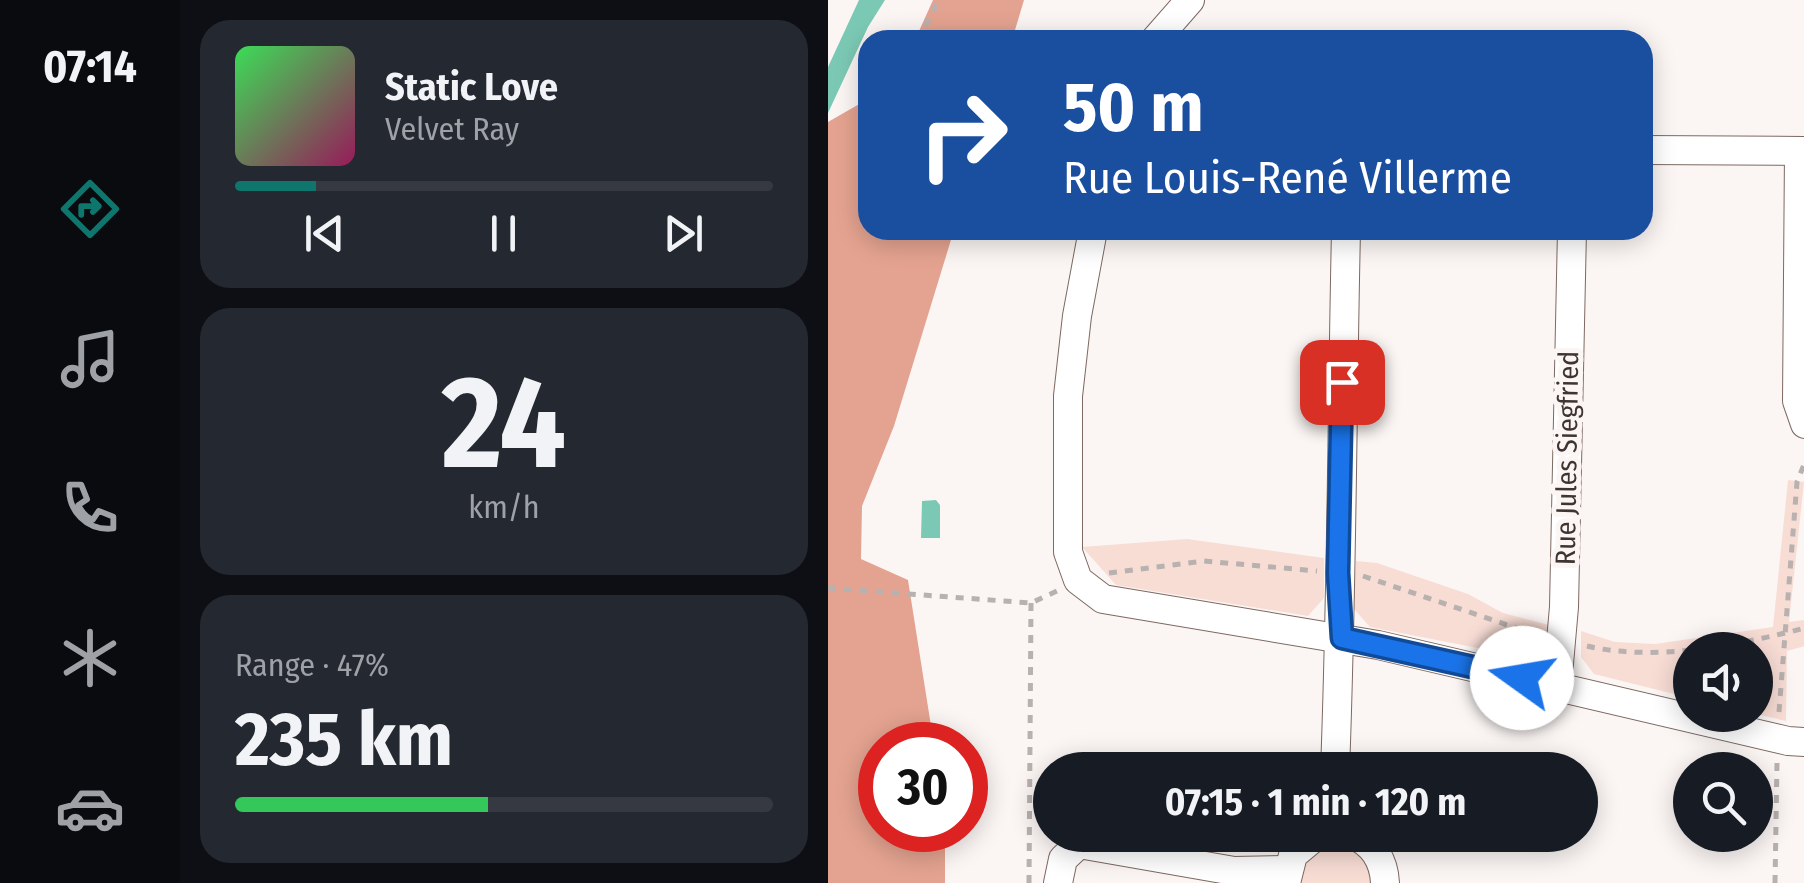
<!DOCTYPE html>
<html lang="en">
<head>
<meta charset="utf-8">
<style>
  body { margin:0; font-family:"Fira Sans Condensed",sans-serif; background:#242831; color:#f1f3f6; height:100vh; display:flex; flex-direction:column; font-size:38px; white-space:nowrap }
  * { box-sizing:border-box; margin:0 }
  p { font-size:32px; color:#9ea1a6 }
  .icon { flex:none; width:55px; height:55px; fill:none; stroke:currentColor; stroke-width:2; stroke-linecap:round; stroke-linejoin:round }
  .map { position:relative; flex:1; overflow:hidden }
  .details { display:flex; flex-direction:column; gap:20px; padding:20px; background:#0d0f14; width:648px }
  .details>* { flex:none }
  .hud { position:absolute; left:30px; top:30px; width:795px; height:210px; border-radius:30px; box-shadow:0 5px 25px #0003; background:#1a4fa0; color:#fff; overflow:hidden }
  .controls { position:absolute; left:845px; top:632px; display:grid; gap:20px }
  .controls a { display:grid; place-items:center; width:100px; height:100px; border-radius:50%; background:#171b24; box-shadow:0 5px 25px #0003; font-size:50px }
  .speed { position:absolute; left:30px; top:722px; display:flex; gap:20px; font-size:50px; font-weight:700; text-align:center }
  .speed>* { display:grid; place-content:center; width:130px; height:130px; border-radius:50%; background:#171b24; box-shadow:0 5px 25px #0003; line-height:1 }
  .speed .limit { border:15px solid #d22; background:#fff; color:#111 }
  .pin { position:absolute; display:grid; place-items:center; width:85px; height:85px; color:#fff; margin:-42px; border-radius:20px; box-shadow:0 5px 15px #0006 }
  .me { position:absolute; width:110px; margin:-55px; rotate:283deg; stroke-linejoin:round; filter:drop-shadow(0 0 8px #0008) }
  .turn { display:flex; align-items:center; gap:35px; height:210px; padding:0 40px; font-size:45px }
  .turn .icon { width:130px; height:130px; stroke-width:2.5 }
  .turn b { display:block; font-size:70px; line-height:85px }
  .big { font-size:75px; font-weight:700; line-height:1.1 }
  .details .widget { flex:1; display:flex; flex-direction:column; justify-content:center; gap:15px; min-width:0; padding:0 35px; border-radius:30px; background:#242831 }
  .details .dial { align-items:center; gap:0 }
  .dial b { font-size:130px; line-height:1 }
  .song { display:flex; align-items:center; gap:30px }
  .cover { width:120px; height:120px; border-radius:15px; background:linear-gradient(135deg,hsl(130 70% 55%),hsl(330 70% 35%)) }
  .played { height:10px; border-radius:5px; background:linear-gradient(90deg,#0f766e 15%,#363941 15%) }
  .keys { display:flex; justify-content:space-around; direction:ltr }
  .charge { height:15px; border-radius:8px; background:linear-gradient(90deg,#34c759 47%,#363941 0) }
  .trip { position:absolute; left:205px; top:752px; width:565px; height:100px; border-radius:50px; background:#171b24; box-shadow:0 5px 25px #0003; font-weight:700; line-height:100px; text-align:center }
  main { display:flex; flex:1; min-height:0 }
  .menu { display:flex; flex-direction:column; width:180px; justify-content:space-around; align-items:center; background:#090b0e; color:#9ea1a6 }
  .menu .icon { width:70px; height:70px }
  .menu .selected { color:#0f766e }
  .menu b { font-size:45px; color:#f1f3f6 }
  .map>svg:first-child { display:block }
  .green { fill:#f8ddd5 }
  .forest { fill:#e4a390 }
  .water { fill:#7bc9b5 }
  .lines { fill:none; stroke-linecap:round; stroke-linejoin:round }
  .minor-casing { stroke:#7e6861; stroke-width:30 }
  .path { stroke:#b8b1af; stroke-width:5; stroke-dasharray:8 8; stroke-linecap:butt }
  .minor { stroke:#fff; stroke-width:28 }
  .route-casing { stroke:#114b97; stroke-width:25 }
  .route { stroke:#1a73e8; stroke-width:18 }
  .labels { text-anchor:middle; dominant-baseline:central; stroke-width:10; stroke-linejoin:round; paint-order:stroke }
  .street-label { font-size:28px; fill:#3e3431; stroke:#fbf6f4 }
</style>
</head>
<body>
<main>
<nav class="menu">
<b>07:14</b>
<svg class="icon selected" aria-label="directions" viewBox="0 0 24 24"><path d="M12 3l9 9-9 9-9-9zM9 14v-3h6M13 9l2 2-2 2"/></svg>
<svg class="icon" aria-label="music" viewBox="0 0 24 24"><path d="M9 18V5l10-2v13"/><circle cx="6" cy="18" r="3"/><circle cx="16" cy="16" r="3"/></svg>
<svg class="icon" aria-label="phone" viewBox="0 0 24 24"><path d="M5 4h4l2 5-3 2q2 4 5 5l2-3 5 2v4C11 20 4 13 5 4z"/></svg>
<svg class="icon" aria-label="climate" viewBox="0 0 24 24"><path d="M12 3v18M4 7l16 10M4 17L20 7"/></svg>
<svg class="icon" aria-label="car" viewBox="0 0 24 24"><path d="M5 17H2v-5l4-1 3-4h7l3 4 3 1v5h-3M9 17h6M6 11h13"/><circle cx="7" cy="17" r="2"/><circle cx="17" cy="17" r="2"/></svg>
</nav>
<section class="details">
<div class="widget">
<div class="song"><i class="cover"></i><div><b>Static Love</b><p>Velvet Ray</p></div></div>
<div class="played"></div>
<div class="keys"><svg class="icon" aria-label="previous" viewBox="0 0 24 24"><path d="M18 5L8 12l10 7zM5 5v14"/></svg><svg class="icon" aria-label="pause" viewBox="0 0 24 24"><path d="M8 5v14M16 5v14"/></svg><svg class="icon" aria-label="next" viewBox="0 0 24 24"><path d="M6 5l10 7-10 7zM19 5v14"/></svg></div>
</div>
<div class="widget dial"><b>24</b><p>km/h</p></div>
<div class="widget"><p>Range · 47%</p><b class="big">235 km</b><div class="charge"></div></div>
</section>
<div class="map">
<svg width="977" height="883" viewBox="0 0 977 883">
  <rect width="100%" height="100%" fill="#fbf6f4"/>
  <g class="green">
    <path d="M960,480L976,482L961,622L976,620L977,646L959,651L958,721L928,714V650H862V698L766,674L753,657V631L787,642L827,644L945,627Z"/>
    <path d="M359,539L496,558V598L480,616L288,585L254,547Z"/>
    <path d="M528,561L549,563L640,594L675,613L721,625V643L706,659L542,627L525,608Z"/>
    <path d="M509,842C533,847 541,861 547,883H470C472,863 489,844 509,842Z"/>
  </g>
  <g class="forest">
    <path d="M105,0H196L184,40H87Z"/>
    <path d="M40,99V230H126L66,426L34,506L33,559L80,580L106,745H52V830H117V883H0V122Z"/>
  </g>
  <g class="water">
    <path d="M31,0H57L40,27L0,113V67Z"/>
    <path d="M108,500L112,505V538H93L94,501Z"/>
  </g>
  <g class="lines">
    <g class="minor-casing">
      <g id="minor">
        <path d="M327,40L362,0"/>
        <path d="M815,150L977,151"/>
        <path d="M971,151L969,401L977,424"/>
        <path d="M265,230L249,316L240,396V552L250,580L275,599L550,645L960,741L977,742"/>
        <path d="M729,686L736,607L744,230"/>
        <path d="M507,770C514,590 514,410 518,230"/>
        <path d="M525,835C546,844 556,861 557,883"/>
        <path d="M230,883L235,859L251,844L406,871L459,870"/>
        <path d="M458,883L465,855L489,835"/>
      </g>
    </g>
    <g class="path">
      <path d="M90,40L111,0"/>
      <path d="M281,573L376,561L489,571"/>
      <path d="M535,576L709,635"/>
      <path d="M0,588L203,603L229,591"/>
      <path d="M759,646C826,662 911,645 977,628"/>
      <path d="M951,712L969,482L977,462"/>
      <path d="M201,883L203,603"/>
      <path d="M947,883L949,763"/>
    </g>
    <use href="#minor" class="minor"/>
  </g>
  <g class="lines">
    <g class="route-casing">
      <path id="route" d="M514,382L510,573L514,638L694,678"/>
    </g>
    <use href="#route" class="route"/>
  </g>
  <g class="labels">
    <g class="street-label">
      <text transform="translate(739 458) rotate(-89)">Rue Jules Siegfried</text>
    </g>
  </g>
</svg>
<div class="controls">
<a><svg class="icon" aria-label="sound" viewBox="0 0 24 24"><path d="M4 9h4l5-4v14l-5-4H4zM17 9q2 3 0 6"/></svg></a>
<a><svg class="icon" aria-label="search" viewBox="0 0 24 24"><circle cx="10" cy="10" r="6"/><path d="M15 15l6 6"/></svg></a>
</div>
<div class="speed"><div class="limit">30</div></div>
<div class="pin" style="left:514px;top:382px;background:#d93025"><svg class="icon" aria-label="arrive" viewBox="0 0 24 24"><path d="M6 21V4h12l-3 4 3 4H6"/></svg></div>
<svg class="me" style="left:694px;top:678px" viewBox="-20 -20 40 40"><circle r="19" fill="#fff"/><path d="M0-13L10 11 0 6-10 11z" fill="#1a73e8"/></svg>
<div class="trip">07:15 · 1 min · 120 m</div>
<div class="hud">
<div class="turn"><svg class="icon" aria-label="right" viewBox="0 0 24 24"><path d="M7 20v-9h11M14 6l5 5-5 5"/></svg><div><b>50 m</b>Rue Louis-René Villerme</div></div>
</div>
</div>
</main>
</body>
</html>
